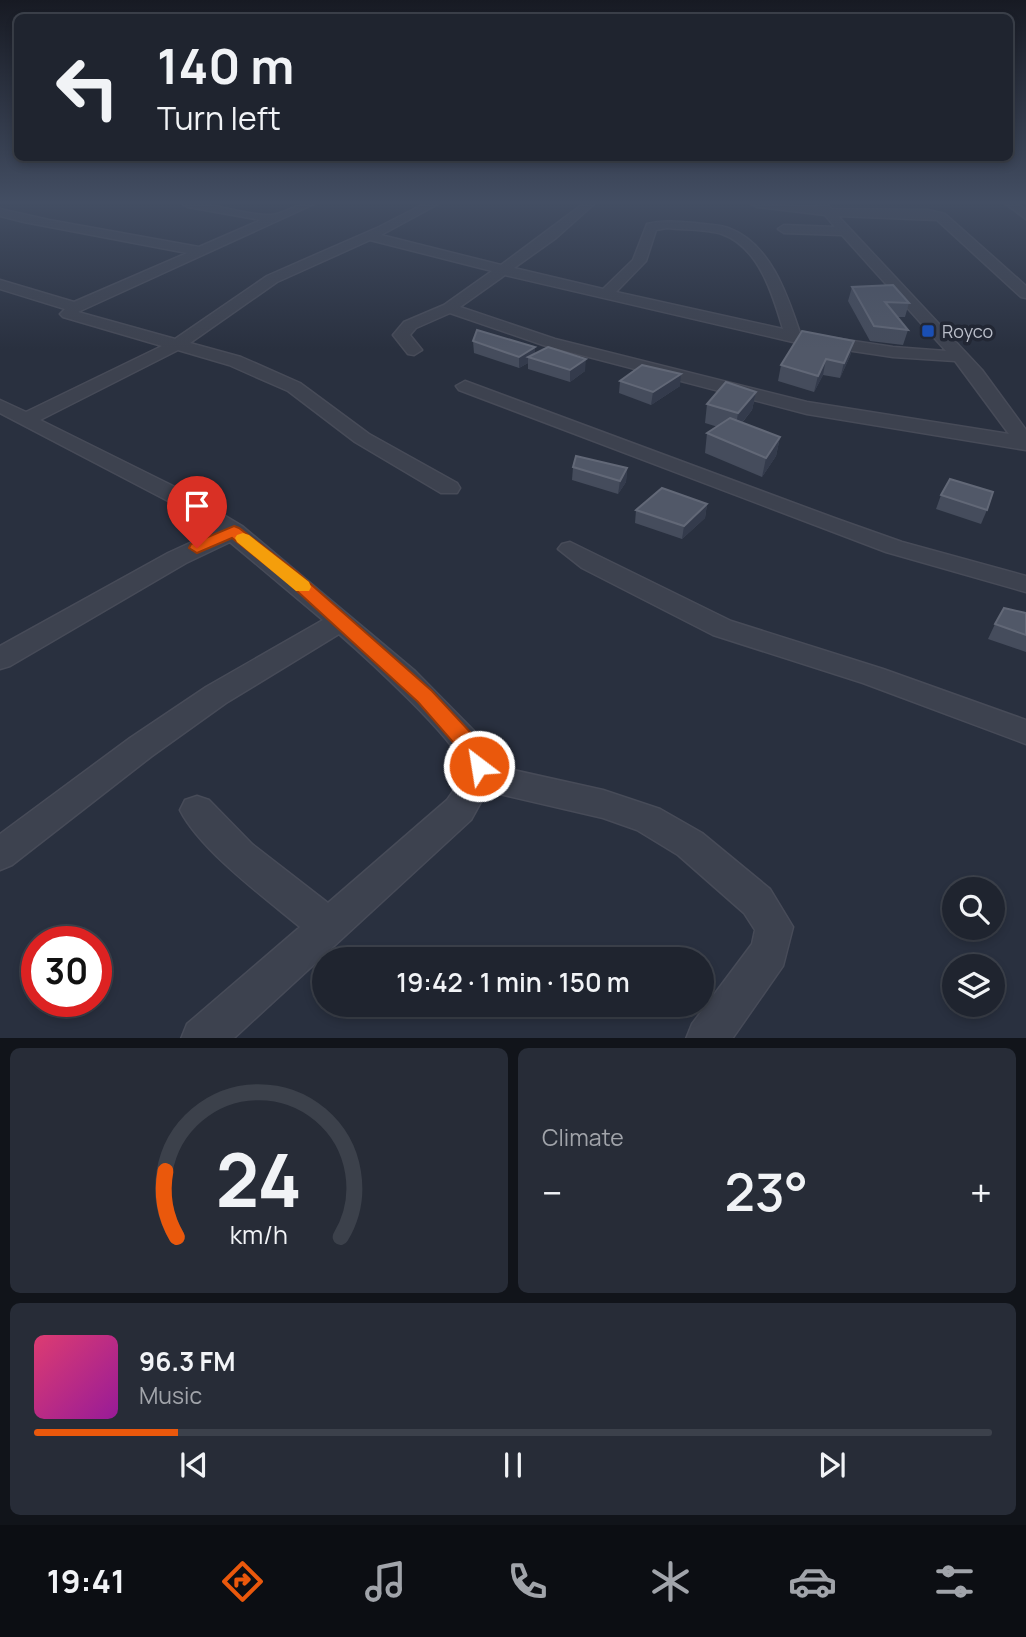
<!DOCTYPE html>
<html lang="en">
<head>
<meta charset="utf-8">
<style>
  body { margin:0; font-family:Manrope,sans-serif; background:#272c37; color:#f1f3f6; height:100vh; display:flex; flex-direction:column; font-size:26px; white-space:nowrap }
  * { box-sizing:border-box; margin:0 }
  p { font-size:23px; color:#a1a4aa }
  .icon { flex:none; width:38px; height:38px; fill:none; stroke:currentColor; stroke-width:2; stroke-linecap:round; stroke-linejoin:round }
  .map { position:relative; height:1038px; overflow:hidden }
  .panel { display:flex; flex-direction:column; gap:10px; padding:10px; background:#11141a; flex:1 }
  .panel>* { flex:none }
  .top-card { position:absolute; left:14px; top:14px; width:999px; height:147px; border-radius:10px; box-shadow:0 4px 10px #0003,0 0 0 2px #3c414b; background:#1f242f; color:#f1f3f6; overflow:hidden }
  .buttons { position:absolute; left:942px; top:877px; display:grid; gap:14px }
  .buttons a { display:grid; place-items:center; width:63px; height:63px; border-radius:50%; background:#1f242f; box-shadow:0 4px 10px #0003,0 0 0 2px #3c414b; font-size:35px }
  .speed { position:absolute; left:21px; top:926px; display:flex; gap:14px; font-size:35px; font-weight:700; text-align:center }
  .speed>* { display:grid; place-content:center; width:91px; height:91px; border-radius:50%; background:#1f242f; box-shadow:0 4px 10px #0003,0 0 0 2px #3c414b; line-height:1 }
  .speed .limit { border:10px solid #d22; background:#fff; color:#111 }
  .pin { position:absolute; display:grid; place-items:center; width:60px; height:60px; color:#fff; margin:-72px -30px; border-radius:50% 50% 50% 0; rotate:-45deg; box-shadow:0 0 7px #0007 }
  .pin .icon { rotate:45deg }
  .me { position:absolute; width:77px; margin:-38px; rotate:329deg; stroke-linejoin:round; filter:drop-shadow(0 0 5px #0008) }
  .turn { display:flex; align-items:center; gap:24px; height:147px; padding:0 28px; font-size:32px }
  .turn .icon { width:91px; height:91px; stroke-width:2.5 }
  .turn b { display:block; font-size:49px; line-height:60px }
  .big { font-size:52px; font-weight:600; line-height:1.1 }
  .panel .widget { flex:1; display:flex; flex-direction:column; justify-content:center; gap:10px; min-width:0; padding:0 24px; border-radius:10px; background:#272c37 }
  .panel .dial { align-items:center; gap:0 }
  .dial svg { height:182px; overflow:visible; fill:none; stroke:#3c414b; stroke-width:7; stroke-linecap:round; text-anchor:middle }
  .dial text { fill:#f1f3f6; stroke:none }
  .song { display:flex; align-items:center; gap:21px }
  .cover { width:84px; height:84px; border-radius:10px; background:linear-gradient(135deg,hsl(340 70% 55%),hsl(300 70% 35%)) }
  .played { height:7px; border-radius:4px; background:linear-gradient(90deg,#ea580c 15%,#3c414b 15%) }
  .keys { display:flex; justify-content:space-around; direction:ltr }
  .heat { display:flex; justify-content:space-between; align-items:center; font-size:38px; direction:ltr }
  .panel .tiles { flex:1; display:grid; gap:10px; grid-template-columns:1fr 1fr }
  .widget:last-child { grid-column:span 2 }
  .trip { position:absolute; left:312px; top:947px; width:402px; height:70px; border-radius:35px; background:#1f242f; box-shadow:0 4px 10px #0003,0 0 0 2px #3c414b; font-weight:600; line-height:70px; text-align:center }
  .menu { display:flex; height:112px; justify-content:space-around; align-items:center; background:#0c0e13; color:#a1a4aa }
  .menu .icon { width:49px; height:49px }
  .menu .on { color:#ea580c }
  .menu b { font-size:32px; color:#f1f3f6 }
  .map>svg:first-child { display:block }
  .lines { fill:none; stroke-linecap:round; stroke-linejoin:round }
  .minor-casing { stroke:#474b58; stroke-width:3 }
  .minor { fill:#3d424f; fill-rule:evenodd }
  .wall { fill:#454c5c }
  .shaded-wall { fill:#343b4c }
  .building { fill:#515868; stroke:#626877; stroke-width:2 }
  .route { fill:#ea580c; stroke:#983908; stroke-width:2 }
  .slow { fill:#f59e0b }
  .transit-dot { fill:#1a4fb4; stroke:#222734; stroke-width:2.5 }
  .labels { text-anchor:middle; dominant-baseline:central; stroke-width:7; stroke-linejoin:round; paint-order:stroke }
  .far-poi-label { font-size:18px; fill:#babec9; stroke:#222734; text-anchor:start }
</style>
</head>
<body>
<div class="map">
<svg width="1026" height="1039" viewBox="0 0 1026 1039">
  <rect width="100%" height="100%" fill="#29303f"/>
  <g class="lines">
    <g class="minor-casing">
      <g id="minor">
        <path d="M182,204C214,201 244,216 271,215C286,214 296,202 314,204L78,312L175,339L267,276L379,227L424,204H438L381,235L501,265L583,204H594L556,238L514,268L603,289L633,260L647,224C664,220 678,222 695,223C706,225 718,224 728,228C770,243 787,294 800,333L893,347L946,351L842,235L784,233L778,229L784,225L835,227L825,215L757,207L752,204L818,207L816,204H827L831,209L928,210L945,214L1026,286V298L1021,297L937,220L838,216L982,370L1026,430V450L807,414L543,345L450,313L416,328L410,335L422,350L414,355L408,354L393,335L404,322L444,305L492,271L370,240L277,282L190,343L241,357L300,383L369,434L457,483L460,488L457,493H441L355,442L288,391L229,365L178,350L40,420L185,492L242,526L415,671L480,737L495,766L603,790L660,809L702,833L770,889L793,927L783,966L732,1039H686L692,1024L752,944L755,930L744,913L678,855L637,830L603,818L487,791L471,820L233,1039H181L187,1024L300,927C265,898 200,850 180,810L185,800L197,796L209,800L252,844L328,903L447,800C453,791 465,777 463,766C458,741 362,654 339,634L226,703L152,756L12,865L0,870V834L130,738L206,687L323,620L230,542L186,563L10,666L0,669V646L168,553L216,531L170,502L0,413V400L26,412L162,346L63,317L60,314L65,309L0,289V280L74,302L187,253L24,222L0,216V209L49,220L199,247L261,220L188,207ZM667,228C684,230 706,229 722,234C759,247 773,295 783,329L616,292L646,261L656,230ZM505,275L793,342L893,357L955,361L1009,434L807,402L555,339L460,307Z"/>
        <path d="M1006,204H1018L1026,210V219Z"/>
        <path d="M465,381L837,519L902,542L1026,576V592L886,552L459,390L456,386Z"/>
        <path d="M570,542L731,621L883,669L1026,720V744L863,683L713,635L582,568L558,549L562,544Z"/>
      </g>
    </g>
    <use href="#minor" class="minor"/>
  </g>
  <g class="wall">
    <path d="M852,287L909,303L905,317H897L908,330L903,345L870,341L848,301Z"/>
    <path d="M473,341L535,353L585,371L570,382L528,369V363L519,368L474,353Z"/>
    <path d="M854,341L850,356L840,378L823,375L814,392L778,381L781,365Z"/>
    <path d="M620,381L680,386L651,405L619,393Z"/>
    <path d="M756,392L752,410L742,423L780,437L776,456L762,477L705,453L707,433L718,427L705,423L707,404Z"/>
    <path d="M573,467L627,468L626,482L618,494L572,480Z"/>
    <path d="M941,495L987,510L981,524L936,509Z"/>
    <path d="M707,504L705,518L682,539L635,523L636,510Z"/>
    <path d="M1026,613V652L988,639L995,624Z"/>
  </g>
  <g class="shaded-wall">
    <path d="M854,341L850,356L840,378L844,363Z"/>
    <path d="M535,347V358L528,357V363L519,368V357Z"/>
    <path d="M586,359L585,371L570,382V370Z"/>
    <path d="M826,359L823,375L814,392L818,376Z"/>
    <path d="M681,374L680,386L651,405L653,392Z"/>
    <path d="M756,392L752,410L735,431L738,413Z"/>
    <path d="M780,437L776,456L762,477L766,458Z"/>
    <path d="M627,468L626,482L618,494L620,481Z"/>
    <path d="M707,504L705,518L682,539L684,526Z"/>
  </g>
  <g class="building">
    <path d="M893,285L909,303L885,302L908,330L874,326L852,287Z"/>
    <path d="M477,330L535,347L519,357L473,341Z"/>
    <path d="M802,331L854,341L844,363L826,359L818,376L781,365Z"/>
    <path d="M548,347L586,359L570,370L528,357Z"/>
    <path d="M642,365L681,374L653,392L620,381Z"/>
    <path d="M726,382L756,392L738,413L707,404Z"/>
    <path d="M730,418L780,437L766,458L707,433Z"/>
    <path d="M576,456L627,468L620,481L573,467Z"/>
    <path d="M950,479L993,492L987,510L941,495Z"/>
    <path d="M662,488L707,504L684,526L636,510Z"/>
    <path d="M1004,608L1026,613V635L995,624Z"/>
  </g>
  <linearGradient id="sky" x2="0" y2="1"><stop stop-color="#171a23"/><stop offset="0.58" stop-color="#434e63"/><stop offset="1" stop-color="#434e63" stop-opacity="0"/></linearGradient>
  <rect width="1026" height="349" fill="url(#sky)"/>
  <path class="route" d="M234,526L239,528L297,572L432,691L484,747L490,766L487,773L479,775L471,773L466,757L418,702L285,580L232,538L197,553L189,548L191,544Z"/>
  <path class="slow" d="M243,533L249,535L309,582L311,587L309,591H296L237,542L235,538L237,535Z"/>
  <rect class="transit-dot" x="921" y="324" width="14" height="14" rx="3.5"/>
  <g class="labels">
    <g class="far-poi-label">
      <text x="942" y="331">Royco</text>
    </g>
  </g>
</svg>
<div class="buttons">
<a><svg class="icon" aria-label="search" viewBox="0 0 24 24"><circle cx="10" cy="10" r="6"/><path d="M15 15l6 6"/></svg></a>
<a><svg class="icon" aria-label="layers" viewBox="0 0 24 24"><path d="M12 4l9 5-9 5-9-5zM3 14l9 5 9-5"/></svg></a>
</div>
<div class="speed"><div class="limit">30</div></div>
<div class="pin" style="left:197px;top:548px;background:#d93025"><svg class="icon" aria-label="arrive" viewBox="0 0 24 24"><path d="M6 21V4h12l-3 4 3 4H6"/></svg></div>
<svg class="me" style="left:479px;top:766px" viewBox="-20 -20 40 40"><circle r="17" fill="#ea580c" stroke="#fff" stroke-width="3"/><path d="M0-11L8 9 0 5-8 9z" fill="#fff"/></svg>
<div class="trip">19:42 · 1 min · 150 m</div>
<div class="top-card">
<div class="turn"><svg class="icon" aria-label="left" viewBox="0 0 24 24"><path d="M17 20v-9H6M10 6l-5 5 5 5"/></svg><div><b>140 m</b>Turn left</div></div>
</div>
</div>
<section class="panel">
<div class="tiles">
<div class="widget dial"><svg viewBox="0 0 100 80">
<path d="M14 69A42 42 0 1 1 86 69"/>
<path d="M14 69A42 42 0 0 1 9 40" stroke="#ea580c"/>
<text x="50" y="56" font-size="32" font-weight="700">24</text>
<text x="50" y="72" font-size="11">km/h</text>
</svg></div>
<div class="widget"><p>Climate</p>
<div class="heat"><a>−</a><b class="big">23°</b><a>+</a></div>
</div>
<div class="widget">
<div class="song"><i class="cover"></i><div><b>96.3 FM</b><p>Music</p></div></div>
<div class="played"></div>
<div class="keys"><svg class="icon" aria-label="previous" viewBox="0 0 24 24"><path d="M18 5L8 12l10 7zM5 5v14"/></svg><svg class="icon" aria-label="pause" viewBox="0 0 24 24"><path d="M8 5v14M16 5v14"/></svg><svg class="icon" aria-label="next" viewBox="0 0 24 24"><path d="M6 5l10 7-10 7zM19 5v14"/></svg></div>
</div>
</div>
</section>
<nav class="menu">
<b>19:41</b>
<svg class="icon on" aria-label="directions" viewBox="0 0 24 24"><path d="M12 3l9 9-9 9-9-9zM9 14v-3h6M13 9l2 2-2 2"/></svg>
<svg class="icon" aria-label="music" viewBox="0 0 24 24"><path d="M9 18V5l10-2v13"/><circle cx="6" cy="18" r="3"/><circle cx="16" cy="16" r="3"/></svg>
<svg class="icon" aria-label="phone" viewBox="0 0 24 24"><path d="M5 4h4l2 5-3 2q2 4 5 5l2-3 5 2v4C11 20 4 13 5 4z"/></svg>
<svg class="icon" aria-label="climate" viewBox="0 0 24 24"><path d="M12 3v18M4 7l16 10M4 17L20 7"/></svg>
<svg class="icon" aria-label="car" viewBox="0 0 24 24"><path d="M5 17H2v-5l4-1 3-4h7l3 4 3 1v5h-3M9 17h6M6 11h13"/><circle cx="7" cy="17" r="2"/><circle cx="17" cy="17" r="2"/></svg>
<svg class="icon" aria-label="filters" viewBox="0 0 24 24"><path d="M4 7h16M4 17h16"/><circle cx="9" cy="7" r="2"/><circle cx="15" cy="17" r="2"/></svg>
</nav>
</body>
</html>
